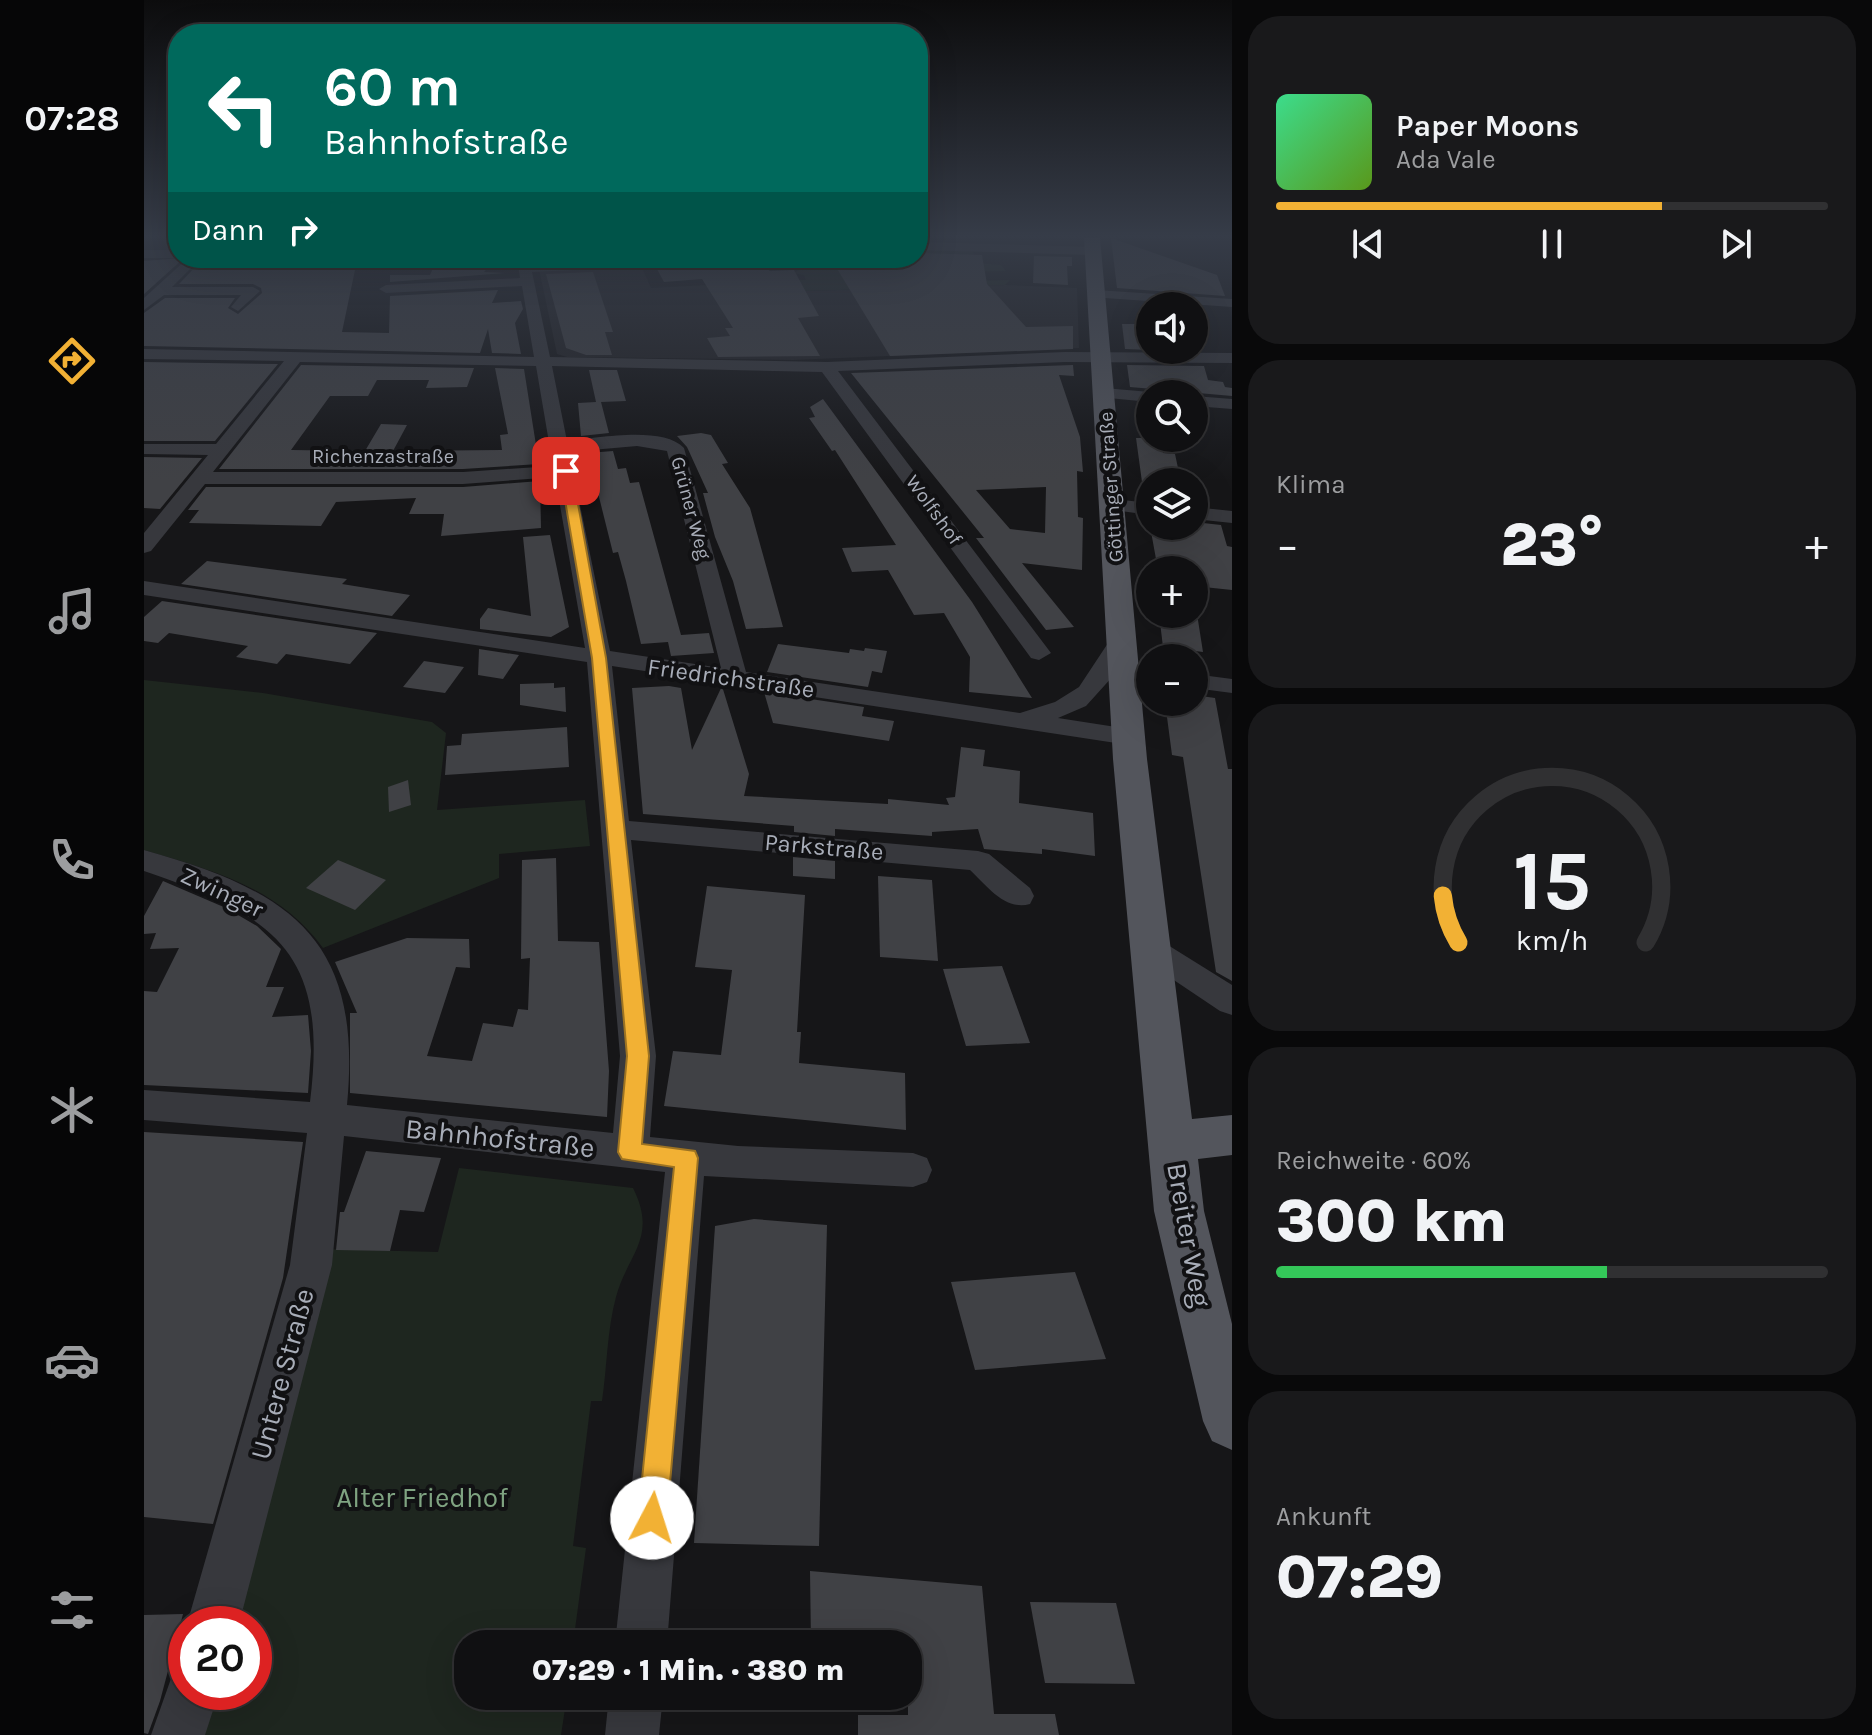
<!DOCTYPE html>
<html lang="de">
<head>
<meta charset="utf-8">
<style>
  body { margin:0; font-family:Karla,sans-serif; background:#19191b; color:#f1f3f6; height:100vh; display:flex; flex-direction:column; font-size:30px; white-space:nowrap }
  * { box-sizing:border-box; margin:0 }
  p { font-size:26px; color:#9c9d9f }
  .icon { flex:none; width:44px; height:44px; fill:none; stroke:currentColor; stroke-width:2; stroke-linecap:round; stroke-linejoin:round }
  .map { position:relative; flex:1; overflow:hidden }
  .drawer { display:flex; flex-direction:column; gap:16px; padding:16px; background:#09090a; width:640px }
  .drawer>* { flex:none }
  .top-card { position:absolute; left:24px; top:24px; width:760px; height:244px; border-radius:32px; box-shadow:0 8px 32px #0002,0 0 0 2px #303032; background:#00695c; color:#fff; overflow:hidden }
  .controls { position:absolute; left:992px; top:292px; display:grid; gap:16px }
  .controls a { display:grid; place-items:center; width:72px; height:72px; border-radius:50%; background:#101012; box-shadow:0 8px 32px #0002,0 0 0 2px #303032; font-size:40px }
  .speed { position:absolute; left:24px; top:1606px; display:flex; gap:16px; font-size:40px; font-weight:700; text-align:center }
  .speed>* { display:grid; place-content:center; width:104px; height:104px; border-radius:50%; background:#101012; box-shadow:0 8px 32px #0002,0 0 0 2px #303032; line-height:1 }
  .speed .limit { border:12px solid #d22; background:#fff; color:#111 }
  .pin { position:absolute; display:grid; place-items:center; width:68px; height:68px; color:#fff; margin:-34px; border-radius:16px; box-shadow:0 4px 12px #0006 }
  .me { position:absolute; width:88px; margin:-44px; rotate:5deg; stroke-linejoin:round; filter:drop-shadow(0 0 6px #0008) }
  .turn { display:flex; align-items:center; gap:28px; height:168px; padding:0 24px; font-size:36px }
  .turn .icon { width:104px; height:104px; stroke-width:2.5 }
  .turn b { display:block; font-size:56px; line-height:68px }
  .then { display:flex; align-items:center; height:76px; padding:0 24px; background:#0003; gap:16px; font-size:30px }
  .big { font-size:60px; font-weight:800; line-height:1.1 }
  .drawer .tile { flex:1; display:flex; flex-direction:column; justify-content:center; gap:12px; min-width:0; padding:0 28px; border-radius:32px; background:#19191b }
  .drawer .dial { align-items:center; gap:0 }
  .dial svg { height:208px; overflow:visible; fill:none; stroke:#303032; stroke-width:7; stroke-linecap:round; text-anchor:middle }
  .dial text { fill:#f1f3f6; stroke:none }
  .song { display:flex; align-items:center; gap:24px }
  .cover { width:96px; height:96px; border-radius:12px; background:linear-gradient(135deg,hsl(150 70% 55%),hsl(90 70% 35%)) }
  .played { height:8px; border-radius:4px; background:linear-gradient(90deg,#f2b134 70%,#303032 70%) }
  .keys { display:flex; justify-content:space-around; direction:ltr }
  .heat { display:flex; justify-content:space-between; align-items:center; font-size:44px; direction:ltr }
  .charge { height:12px; border-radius:6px; background:linear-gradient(90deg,#34c759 60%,#303032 0) }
  .trip { position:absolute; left:310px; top:1630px; width:468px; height:80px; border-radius:32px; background:#101012; box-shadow:0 8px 32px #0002,0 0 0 2px #303032; font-weight:800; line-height:80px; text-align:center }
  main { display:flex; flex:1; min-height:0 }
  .tabs { display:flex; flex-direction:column; width:144px; justify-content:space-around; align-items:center; background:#060607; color:#9c9d9f }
  .tabs .icon { width:56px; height:56px }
  .tabs .current { color:#f2b134 }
  .tabs b { font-size:36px; color:#f1f3f6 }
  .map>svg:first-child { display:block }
  .built { fill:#222225 }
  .green { fill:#1e261f }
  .building { fill:#404145; fill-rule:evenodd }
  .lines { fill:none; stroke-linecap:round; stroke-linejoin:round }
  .minor { fill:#37383d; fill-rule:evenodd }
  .major { fill:#53555c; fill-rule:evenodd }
  .route { fill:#f2b134; stroke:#9d7322; stroke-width:2 }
  .labels { text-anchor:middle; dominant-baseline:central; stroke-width:8; stroke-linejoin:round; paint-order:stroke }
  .far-street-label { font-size:20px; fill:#a8adb8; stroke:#111113 }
  .street-label { font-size:24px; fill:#a8adb8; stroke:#111113 }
  .near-street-label { font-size:28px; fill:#a8adb8; stroke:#111113 }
  .near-park-label { font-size:28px; fill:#7fa381; stroke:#111113 }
</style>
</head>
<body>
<main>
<nav class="tabs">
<b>07:28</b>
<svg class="icon current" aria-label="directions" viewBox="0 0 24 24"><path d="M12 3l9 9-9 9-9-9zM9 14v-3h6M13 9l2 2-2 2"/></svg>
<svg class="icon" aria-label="music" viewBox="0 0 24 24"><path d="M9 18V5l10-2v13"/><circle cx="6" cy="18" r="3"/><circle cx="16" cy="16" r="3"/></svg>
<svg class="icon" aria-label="phone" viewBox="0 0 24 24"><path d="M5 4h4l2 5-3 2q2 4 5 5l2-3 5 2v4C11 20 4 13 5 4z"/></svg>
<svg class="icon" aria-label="climate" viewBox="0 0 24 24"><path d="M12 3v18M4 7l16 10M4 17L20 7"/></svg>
<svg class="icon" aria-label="car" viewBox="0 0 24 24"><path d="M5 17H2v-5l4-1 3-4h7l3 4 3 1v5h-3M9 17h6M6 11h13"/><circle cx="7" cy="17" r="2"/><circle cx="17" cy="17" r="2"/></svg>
<svg class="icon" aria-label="filters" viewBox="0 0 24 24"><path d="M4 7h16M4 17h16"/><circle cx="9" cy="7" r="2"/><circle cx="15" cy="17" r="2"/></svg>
</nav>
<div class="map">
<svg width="1088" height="1735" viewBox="0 0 1088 1735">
  <rect width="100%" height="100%" fill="#161618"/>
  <path class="built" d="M493,267L499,270L507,288L584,284L590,293L861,285L933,288L935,348L649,360L423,357L413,354L395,269Z"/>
  <g class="green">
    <path d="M774,248L828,249L832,263L857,265L862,271L776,273L779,282L866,280L861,285L590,293L567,258H626L622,261L631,280H662L660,275L649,273C679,256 739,258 774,258Z"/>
    <path d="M199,258H371L372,264L191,267Z"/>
    <path d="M0,680L119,693L288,722L302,733L293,810L441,800L446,846L355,854V878L179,948C134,887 70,871 0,850Z"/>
    <path d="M315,1168L489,1188C514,1238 484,1253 472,1297C463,1330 463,1368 458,1401H447L429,1546L442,1548L429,1644H324V1696H423L417,1735H59L71,1692H110V1624H89L175,1249L294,1252Z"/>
  </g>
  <g class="building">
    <path d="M967,238L1073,275L1081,296L973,288Z"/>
    <path d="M774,253L838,255L843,284L882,327L929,326V349L746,356L692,267L719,265L728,258H774Z"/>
    <path d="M890,256L928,257V266H923L924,285L889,283Z"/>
    <path d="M37,258H40L0,294V261Z"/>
    <path d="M60,258H154L144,270H211L198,332L245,333L246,296L354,290L348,303L377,301L379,309L371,323L377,354L348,353L344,329L336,353L0,346V313L21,298H91L84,308L94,314L118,293L117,288L109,284H35Z"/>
    <path d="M526,258H624L625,271L650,270L675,316L654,318L676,356L574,357L563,338L586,336L581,328H589L558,279L520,282L513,269L529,264Z"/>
    <path d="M291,264L345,266L340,272L361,273L246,282V275H286Z"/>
    <path d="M449,272L469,332H461L468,355H442L422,348L402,274Z"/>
    <path d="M978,324H1006V350L981,349Z"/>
    <path d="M0,362L134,364L71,441H0Z"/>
    <path d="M157,365L330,368L323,387L282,388L285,380H233L224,396H186L147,450L221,451L237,424L263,425L249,451L358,450L356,435L364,434L351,368L380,369L395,464L319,469H75Z"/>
    <path d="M929,365L930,376L915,375L936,437L939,472L933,471L934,517L939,518L938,570L878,563L930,627L902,630L832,538H840L707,373ZM902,487L901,533L866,529L832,490Z"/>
    <path d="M983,365L1060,366L1064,380L1079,382L1081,387L1088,388V396L986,387Z"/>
    <path d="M445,370H473L482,401L457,402L465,433L437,436L434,403L452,402Z"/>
    <path d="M679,399L828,602L888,698L825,692L826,657L800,613L770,615L744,570L708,572L698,548L752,545L691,450L688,451L665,418L671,417L666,407Z"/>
    <path d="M557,433L567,435L584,463L578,464L606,508L639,627L602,629L589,581L571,537L559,493H564L543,447L533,436Z"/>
    <path d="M992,438H1018L1019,453L1031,454L1037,482H998Z"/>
    <path d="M469,451L474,469L482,468L486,483L495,482L537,635L565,633L570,653L527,656L524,642L497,644L482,581L474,552L469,553L444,453Z"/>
    <path d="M0,457L58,458L16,509L0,508Z"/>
    <path d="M396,481L397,528L297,536L300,514H265L272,498L192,502L177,526L45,523L55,510H44L62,487H319Z"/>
    <path d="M1050,522L1077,525L1083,546L1088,547V590L1050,586V570H1014L1006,526L1050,530Z"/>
    <path d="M406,535L425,627L407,637L336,629V619L344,608L387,616L379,537Z"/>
    <path d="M63,561L203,579L198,584L266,595L248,616L37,584Z"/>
    <path d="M18,601L233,633L206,664L142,654L133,664L92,657L104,646L25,633L14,643L0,641V617Z"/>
    <path d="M1015,614H1053L1059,652L1019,647Z"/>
    <path d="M634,644L705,653L706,649L720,651L721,648L743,651L738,673L728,671L724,687L623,672Z"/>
    <path d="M335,649L375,655L359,679L334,675Z"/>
    <path d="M280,661L320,667L301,693L259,687Z"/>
    <path d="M410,683V688L421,687L422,712L376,705V684Z"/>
    <path d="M525,686L537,688L548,750L578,686L605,774L600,796L744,804V799L805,805L802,798L811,797L817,747L841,750L839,766L876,771L875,803L949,813L951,856L898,849V854L840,849L834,829L788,832V836L691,829V836L650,832V826L499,814L488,688Z"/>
    <path d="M620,692L720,707L718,716L750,721L745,741L629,723Z"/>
    <path d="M1050,695L1071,698L1084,769H1088V981L1072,972L1039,757L1028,755L1021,702H1050Z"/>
    <path d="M423,727L425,767L301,775L303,746L317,745L318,734Z"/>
    <path d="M264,780L267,805L245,812L244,787Z"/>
    <path d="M649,857L691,861V879L649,876Z"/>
    <path d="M412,858L414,941L455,942L465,1071L463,1117L206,1093V1013H213L191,962L263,938L325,939L326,968L312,967L283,1056L328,1061L339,1023L369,1027L374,1009L384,1010L386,958L377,959L378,860Z"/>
    <path d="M194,860L242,880L211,910L162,888Z"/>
    <path d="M734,876L788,880L794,961L736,957Z"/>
    <path d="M19,881L82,908L113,926L137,949L122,987H140L128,1017L164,1015L167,1051L164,1093L0,1085V991L13,992L35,948L6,949L12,933L0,934V916Z"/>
    <path d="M563,886L661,895L653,1032H657L655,1063L761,1073L762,1130L520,1106L529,1051L577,1055L588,970L551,967Z"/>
    <path d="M858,966L886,1043L822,1046L799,969Z"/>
    <path d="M0,1132L159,1142L139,1278L69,1524L0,1517Z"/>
    <path d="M222,1151L297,1158L280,1212L256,1210L246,1251L192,1250L196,1212H200Z"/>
    <path d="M610,1219L683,1225L675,1546L550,1543L571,1226Z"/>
    <path d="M931,1272L962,1359L831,1370L807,1282Z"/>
    <path d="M666,1571L838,1586L850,1714H911L915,1735H714V1715H764V1644H667Z"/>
    <path d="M886,1602L972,1603L991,1684L901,1683Z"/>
    <path d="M39,1614L16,1701L4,1734L0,1733V1615Z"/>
  </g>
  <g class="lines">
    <g class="minor">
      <path d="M774,242L949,247L955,251L949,255L774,250Z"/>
      <rect x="0" y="250" width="34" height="8"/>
      <path d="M44,258H57L28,287H109L116,291L94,311L87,307L97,295H20L0,310V298Z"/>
      <path d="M373,258H385L387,264L521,258L527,262L521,266L388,272L406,357L683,362L921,352L1088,353V363L921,362L694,371L907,653L895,660L887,658L678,372L408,366L423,441C452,438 519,425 540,448L602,672L876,713L911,702L935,687L970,634L978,632L990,639L976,666L1006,668V682L970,675L942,706L914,718L985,729L994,731L998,737L994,743L985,745L468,666L485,821L834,851L845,854L886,888L890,896L886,904C861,911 843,886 826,870L487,840L512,1056L506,1137L594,1146L769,1153L783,1158L788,1170L783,1182L769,1187L560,1176L523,1644H471L521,1172L200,1136L188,1265L95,1624H43L146,1265L163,1133L0,1120V1090L166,1102C185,951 131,916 0,871V850C147,891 219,939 203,1105L469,1133L476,1056L443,662L0,595V581L441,648L411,477L319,484H61L7,551L0,553V533L64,455L0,454V444H72L140,361L0,359V349L390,357L378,286L242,293L235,289L242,285L376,278ZM156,362L392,366L409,466L319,472H69ZM493,446L523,451L577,668L466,651L425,452Z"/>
      <path d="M652,258H725L719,262L633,267L627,263Z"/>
      <path d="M952,290L1088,299V307L947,297L945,294Z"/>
      <path d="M960,388L1006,392L1012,394H1006V402L954,397L952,393Z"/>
      <path d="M1050,396L1088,399V409L1050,406Z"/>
      <path d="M969,499L1006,503V515L962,509L959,505Z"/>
      <path d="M1050,507L1088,511V523L1050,519Z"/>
      <path d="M1050,674L1088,679V693L1050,688Z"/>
      <path d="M1008,938L1019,942L1088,985V1015L1076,1011L997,958L992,950L997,942Z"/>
      <path d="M42,1668V1692H75L61,1735H7L29,1673Z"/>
      <path d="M465,1696H519L515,1735H461Z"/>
    </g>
    <path class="major" d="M940,238H956L1003,759L1048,1119L1088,1115V1155L1054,1159L1060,1211L1088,1324V1450L1068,1441L1059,1421L1010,1211L969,759Z"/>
  </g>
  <linearGradient id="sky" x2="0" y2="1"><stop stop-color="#0c0c0d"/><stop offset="0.49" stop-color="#363c48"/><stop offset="1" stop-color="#363c48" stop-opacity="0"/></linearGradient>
  <rect width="1088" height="481" fill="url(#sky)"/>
  <path class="route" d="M422,468L428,471L462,658L505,1056L498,1144L551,1151L554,1158L523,1518L519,1528L508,1532L498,1528L494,1518L530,1167L478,1159L474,1152L483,1056L448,658L416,471Z"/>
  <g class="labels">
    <g class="far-street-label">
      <text x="239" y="456">Richenzastraße</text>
      <text transform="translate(967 487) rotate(-94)">Göttinger Straße</text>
      <text transform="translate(547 508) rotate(75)">Grüner Weg</text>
      <text transform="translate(790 510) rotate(54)">Wolfshof</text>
    </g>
    <g class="street-label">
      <text transform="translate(587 678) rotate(8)">Friedrichstraße</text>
      <text transform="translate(680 847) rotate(5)">Parkstraße</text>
      <text transform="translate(78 892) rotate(25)">Zwinger</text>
    </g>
    <g class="near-street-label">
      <text transform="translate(356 1138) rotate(6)">Bahnhofstraße</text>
      <text transform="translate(1045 1235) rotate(80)">Breiter Weg</text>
      <text transform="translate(138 1374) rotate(-75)">Untere Straße</text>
    </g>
    <g class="near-park-label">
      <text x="278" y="1497">Alter Friedhof</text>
    </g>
  </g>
</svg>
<div class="controls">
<a><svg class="icon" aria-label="sound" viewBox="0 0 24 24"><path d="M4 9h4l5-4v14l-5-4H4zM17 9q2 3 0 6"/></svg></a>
<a><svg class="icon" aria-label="search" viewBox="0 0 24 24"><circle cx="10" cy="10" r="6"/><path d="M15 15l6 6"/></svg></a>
<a><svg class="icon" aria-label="layers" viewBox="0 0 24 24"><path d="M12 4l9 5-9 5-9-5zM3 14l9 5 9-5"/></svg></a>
<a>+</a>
<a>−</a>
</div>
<div class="speed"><div class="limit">20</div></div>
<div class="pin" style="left:422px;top:471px;background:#d93025"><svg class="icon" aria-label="arrive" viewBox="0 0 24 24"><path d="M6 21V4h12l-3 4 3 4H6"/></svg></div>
<svg class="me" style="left:508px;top:1518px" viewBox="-20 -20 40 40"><circle r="19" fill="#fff"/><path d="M0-13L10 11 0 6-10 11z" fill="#f2b134"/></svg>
<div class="trip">07:29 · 1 Min. · 380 m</div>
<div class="top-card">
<div class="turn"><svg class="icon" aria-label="left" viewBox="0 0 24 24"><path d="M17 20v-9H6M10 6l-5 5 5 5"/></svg><div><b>60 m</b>Bahnhofstraße</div></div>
<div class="then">Dann<svg class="icon" aria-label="right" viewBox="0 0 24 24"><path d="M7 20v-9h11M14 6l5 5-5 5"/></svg></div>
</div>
</div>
<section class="drawer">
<div class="tile">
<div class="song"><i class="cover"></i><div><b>Paper Moons</b><p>Ada Vale</p></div></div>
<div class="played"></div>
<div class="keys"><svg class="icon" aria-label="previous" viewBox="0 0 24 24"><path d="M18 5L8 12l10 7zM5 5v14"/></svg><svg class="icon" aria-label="pause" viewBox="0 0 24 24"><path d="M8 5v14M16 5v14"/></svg><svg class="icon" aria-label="next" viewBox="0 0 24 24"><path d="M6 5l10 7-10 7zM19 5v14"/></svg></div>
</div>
<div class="tile"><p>Klima</p>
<div class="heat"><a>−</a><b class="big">23°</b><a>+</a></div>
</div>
<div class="tile dial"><svg viewBox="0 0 100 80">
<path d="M14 69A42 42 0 1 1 86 69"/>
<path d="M14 69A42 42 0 0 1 8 51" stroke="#f2b134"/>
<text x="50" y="56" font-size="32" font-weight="700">15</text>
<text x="50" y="72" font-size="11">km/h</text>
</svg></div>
<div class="tile"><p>Reichweite · 60%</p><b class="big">300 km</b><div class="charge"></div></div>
<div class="tile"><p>Ankunft</p><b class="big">07:29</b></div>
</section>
</main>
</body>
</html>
